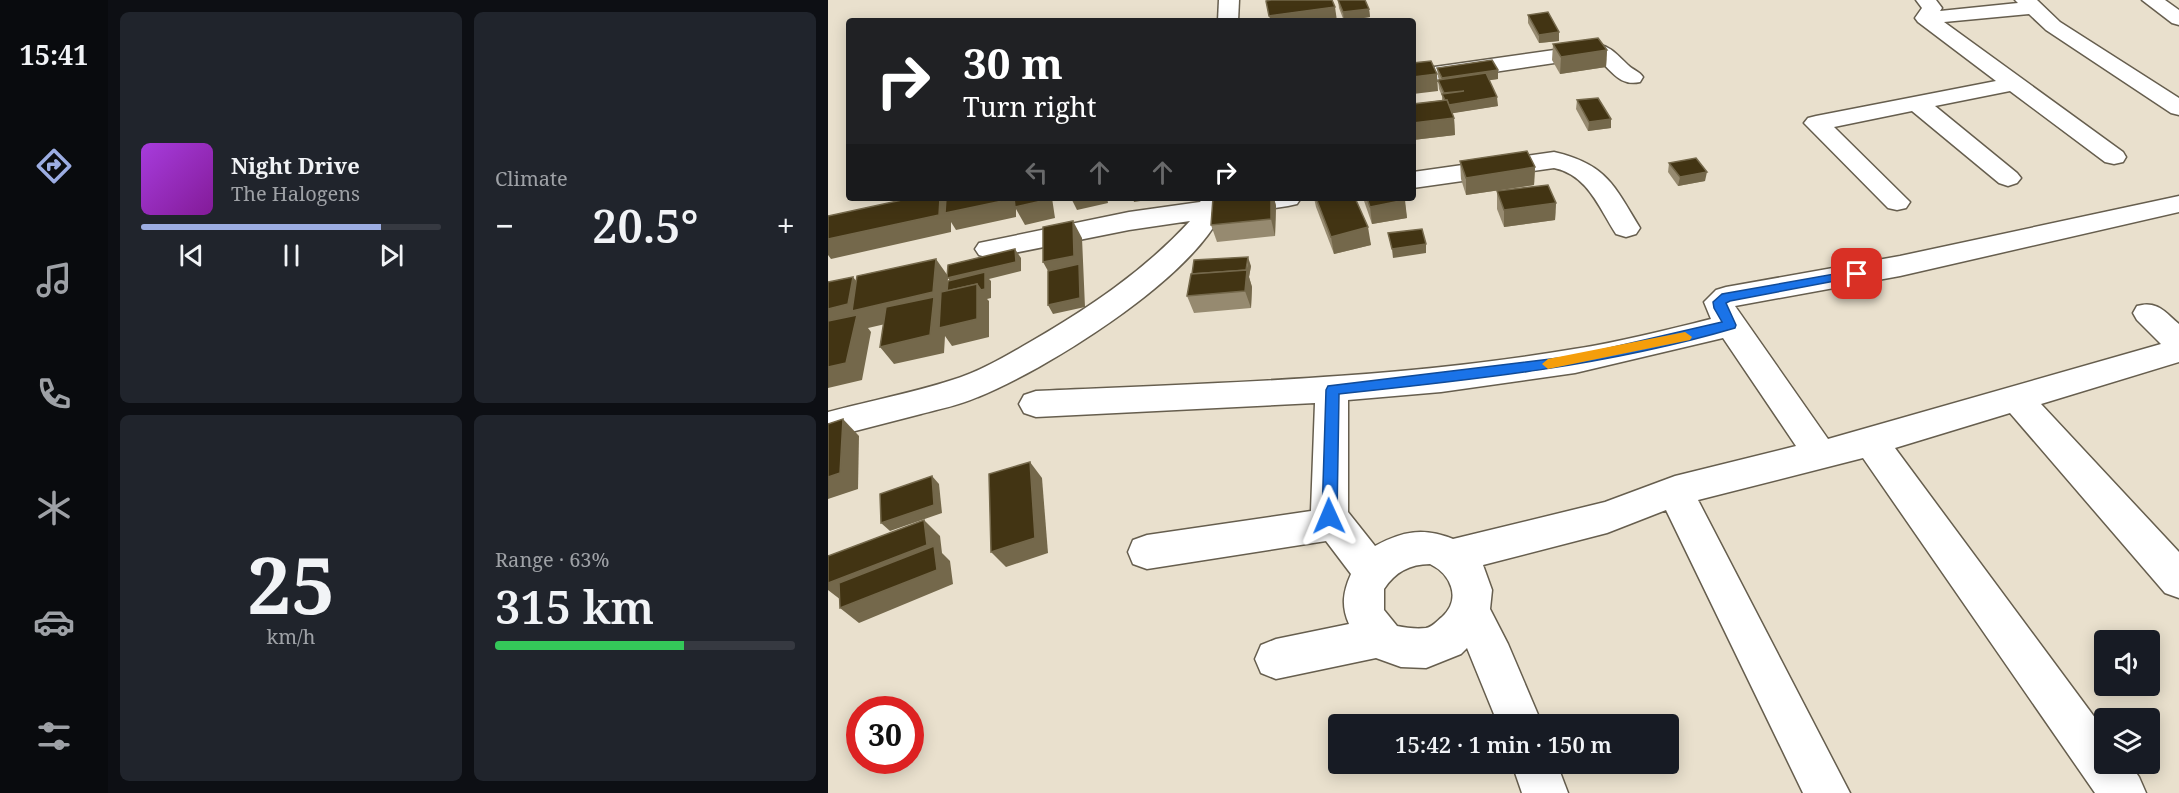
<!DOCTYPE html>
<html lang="en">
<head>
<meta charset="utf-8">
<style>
  body { margin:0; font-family:"Noto Serif",serif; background:#20242c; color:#f1f3f6; height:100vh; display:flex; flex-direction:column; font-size:22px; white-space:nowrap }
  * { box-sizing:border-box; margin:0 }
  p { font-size:20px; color:#9ea1a6 }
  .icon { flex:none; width:33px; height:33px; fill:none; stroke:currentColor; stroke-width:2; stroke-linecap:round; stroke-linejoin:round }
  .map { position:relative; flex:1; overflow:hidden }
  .side { display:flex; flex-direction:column; gap:12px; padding:12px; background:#0d0f14; width:720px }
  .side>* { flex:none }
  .hud { position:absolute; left:18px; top:18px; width:570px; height:183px; border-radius:6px; box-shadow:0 3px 15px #0003; background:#202124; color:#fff; overflow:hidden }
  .buttons { position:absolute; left:1266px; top:630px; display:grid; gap:12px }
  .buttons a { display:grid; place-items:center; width:66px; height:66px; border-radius:6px; background:#171b24; box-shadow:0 3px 15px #0003; font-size:30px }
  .speed { position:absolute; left:18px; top:696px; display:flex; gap:12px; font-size:30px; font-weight:700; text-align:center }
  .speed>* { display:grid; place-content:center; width:78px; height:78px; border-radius:50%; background:#171b24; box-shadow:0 3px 15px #0003; line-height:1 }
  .speed .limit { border:9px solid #d22; background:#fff; color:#111 }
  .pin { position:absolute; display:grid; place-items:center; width:51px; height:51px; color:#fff; margin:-26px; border-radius:12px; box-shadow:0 3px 9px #0006 }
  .me { position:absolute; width:66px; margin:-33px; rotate:359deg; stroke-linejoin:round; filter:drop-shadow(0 0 4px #0008) }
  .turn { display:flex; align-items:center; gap:21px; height:126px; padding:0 18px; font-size:27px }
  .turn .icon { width:78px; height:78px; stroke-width:2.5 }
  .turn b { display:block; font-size:42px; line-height:51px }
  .lanes { display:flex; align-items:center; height:57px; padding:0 18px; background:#0003; justify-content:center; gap:30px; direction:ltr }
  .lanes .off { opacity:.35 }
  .big { font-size:45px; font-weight:600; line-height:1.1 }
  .side .card { flex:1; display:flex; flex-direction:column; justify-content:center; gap:9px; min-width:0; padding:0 21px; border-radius:9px; background:#20242c }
  .side .dial { align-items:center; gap:0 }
  .dial b { font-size:78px; line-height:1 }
  .song { display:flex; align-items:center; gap:18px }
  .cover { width:72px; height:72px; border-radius:9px; background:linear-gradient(135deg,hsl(280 70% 55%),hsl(290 70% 35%)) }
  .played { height:6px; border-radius:3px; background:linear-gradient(90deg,#9cade2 80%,#363941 80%) }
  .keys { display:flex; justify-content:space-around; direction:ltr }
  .heat { display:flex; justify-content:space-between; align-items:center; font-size:33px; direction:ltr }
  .charge { height:9px; border-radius:4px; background:linear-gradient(90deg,#34c759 63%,#363941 0) }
  .side .tiles { flex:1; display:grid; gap:12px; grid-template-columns:repeat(2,1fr) }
  .trip { position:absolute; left:500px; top:714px; width:351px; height:60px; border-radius:6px; background:#171b24; box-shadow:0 3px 15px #0003; font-weight:600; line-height:60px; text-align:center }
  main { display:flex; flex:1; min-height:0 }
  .menu { display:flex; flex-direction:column; width:108px; justify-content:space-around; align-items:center; background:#090b0e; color:#9ea1a6 }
  .menu .icon { width:42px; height:42px }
  .menu .active { color:#9cade2 }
  .menu b { font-size:27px; color:#f1f3f6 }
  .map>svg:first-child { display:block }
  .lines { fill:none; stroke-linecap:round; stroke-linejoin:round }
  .minor-casing { stroke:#665e4e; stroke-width:3 }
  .minor { fill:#fff; fill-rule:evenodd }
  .wall { fill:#968a70 }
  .shaded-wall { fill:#74684b; fill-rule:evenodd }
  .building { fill:#423413; stroke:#74684b; stroke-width:1.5 }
  .route { fill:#1a73e8; stroke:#114b97; stroke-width:1.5 }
  .slow { fill:#f59e0b }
</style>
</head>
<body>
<main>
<nav class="menu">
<b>15:41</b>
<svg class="icon active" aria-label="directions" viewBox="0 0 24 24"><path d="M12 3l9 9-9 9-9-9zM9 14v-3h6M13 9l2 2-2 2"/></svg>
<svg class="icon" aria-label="music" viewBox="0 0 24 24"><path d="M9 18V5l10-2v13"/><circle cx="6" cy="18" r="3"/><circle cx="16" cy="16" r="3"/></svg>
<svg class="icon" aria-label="phone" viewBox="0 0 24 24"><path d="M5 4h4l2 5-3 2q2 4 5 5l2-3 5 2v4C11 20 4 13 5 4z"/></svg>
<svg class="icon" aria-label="climate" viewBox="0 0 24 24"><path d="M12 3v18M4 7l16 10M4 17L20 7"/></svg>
<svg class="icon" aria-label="car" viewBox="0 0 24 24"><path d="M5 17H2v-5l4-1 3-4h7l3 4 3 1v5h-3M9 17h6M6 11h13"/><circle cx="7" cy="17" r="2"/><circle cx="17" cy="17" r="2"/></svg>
<svg class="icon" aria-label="filters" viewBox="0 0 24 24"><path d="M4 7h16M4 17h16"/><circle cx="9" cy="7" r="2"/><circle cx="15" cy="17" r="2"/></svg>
</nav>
<section class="side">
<div class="tiles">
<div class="card">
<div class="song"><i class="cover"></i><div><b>Night Drive</b><p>The Halogens</p></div></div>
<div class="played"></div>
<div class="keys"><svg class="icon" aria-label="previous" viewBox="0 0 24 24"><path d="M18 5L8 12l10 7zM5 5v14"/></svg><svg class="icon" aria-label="pause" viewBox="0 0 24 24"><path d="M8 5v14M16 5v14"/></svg><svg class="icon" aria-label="next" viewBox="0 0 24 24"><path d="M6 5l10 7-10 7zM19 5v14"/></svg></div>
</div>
<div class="card"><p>Climate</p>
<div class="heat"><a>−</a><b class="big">20.5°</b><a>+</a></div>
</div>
<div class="card dial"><b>25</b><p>km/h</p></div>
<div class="card"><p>Range · 63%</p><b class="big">315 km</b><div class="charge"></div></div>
</div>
</section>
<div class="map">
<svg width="1351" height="793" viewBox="0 0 1351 793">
  <rect width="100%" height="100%" fill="#e9e0cd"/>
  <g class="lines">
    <g class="minor-casing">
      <g id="minor">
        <path d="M391,0H411L410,21H390Z"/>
        <path d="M1088,0H1108L1114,8L1112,11L1190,3L1187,0H1209L1232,22L1351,98V115L1343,113L1218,30L1201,14L1116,22L1295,152L1298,157L1295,162L1286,164L1277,162L1182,91L1107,106L1189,173L1193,178L1189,183L1180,186L1171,183L1084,111L1006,127L1082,202L1078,208L1069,210L1060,208L976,123L980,118L988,116L1168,81L1090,22L1087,18L1094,8Z"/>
        <path d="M1314,0H1337L1351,10V25L1344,23Z"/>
        <path d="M769,44C784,47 789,55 800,65C805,70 811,71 815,77L812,82C790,87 783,68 767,57L585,84V70Z"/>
        <path d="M726,152C778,164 786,185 812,228L808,234L798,237L788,234C771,208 760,175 726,168L585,188V172Z"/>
        <path d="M1351,196V212L1072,276L907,306L1000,439L1333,344L1309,320L1305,313L1309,306C1329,300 1337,312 1351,324V362L1213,404L1351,552V598L1337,593L1182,413L1067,448L1276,730V764H1302L1311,777L1318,793H1267L1035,458L870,500L1022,793H975L838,510L779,533L655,565L664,590L662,609L680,644L714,724H670L639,648L633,654L598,668L573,667L548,658L448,679L433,673L427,659L433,645L448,639L521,624C513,606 515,592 523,574L498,541L319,569L305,564L300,552L305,540L319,535L483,511L487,403L208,417L196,413L191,404L196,395L208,391C388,383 568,379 746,349C792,342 838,330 883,319L876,302L888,290L898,287L1072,256ZM895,338L968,446L847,476L777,502L625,539C596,527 574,531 547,546L520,512V400L613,392L747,373ZM602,564C623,574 634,599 614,617C609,621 604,627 598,628C590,629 578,628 569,626L556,610V589C567,572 582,564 602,564Z"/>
        <path d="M375,198H473L469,204L460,206L392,216C357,283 219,369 150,397C132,405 112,409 93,414C62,422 31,430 0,438V412C41,401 84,393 124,380C151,372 178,356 202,342C261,308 316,271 362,221L301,230L161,258L151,255L147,249L151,243L301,212L372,202Z"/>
        <path d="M684,764H729L740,793H694Z"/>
      </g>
    </g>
    <use href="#minor" class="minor"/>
  </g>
  <g class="wall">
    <path d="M510,0L541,9L542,17L516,21L511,8Z"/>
    <path d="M700,15L731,41L711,43L700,23Z"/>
    <path d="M725,44L779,50L778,67L732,74L724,60Z"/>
    <path d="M609,68L670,79L661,80L670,106L624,113L626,118L627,135L585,140V104L614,100V96L611,89L610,80H611L610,77Z"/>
    <path d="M749,100L783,128L760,131L748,109Z"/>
    <path d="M632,161L707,167L706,185L638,195L633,179Z"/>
    <path d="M841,163L877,181L850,186L840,172Z"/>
    <path d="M669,191L728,203L727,220L676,227L669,209Z"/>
    <path d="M385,198H446L448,206L447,236L389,242L383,225Z"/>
    <path d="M486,198H527L543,245L506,254L488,207Z"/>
    <path d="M535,198H576L579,218L544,224Z"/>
    <path d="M423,266L421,277L424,287L423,308L366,313L359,296Z"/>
  </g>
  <g class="shaded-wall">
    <path d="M507,7L509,21H443L441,16Z"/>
    <path d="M541,9L542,17L516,21L515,12Z"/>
    <path d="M731,32V41L711,43V35Z"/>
    <path d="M779,50L778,67L732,74L733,57Z"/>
    <path d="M670,70V79L615,87L614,78Z"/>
    <path d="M609,74L610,91L585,94V77Z"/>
    <path d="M669,97L670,106L620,114V105Z"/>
    <path d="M626,118L627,135L585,140V123Z"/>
    <path d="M783,119V128L760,131L761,122Z"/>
    <path d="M707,167L706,185L638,195V178Z"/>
    <path d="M879,172L877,181L850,186L852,177Z"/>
    <path d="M112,198H117L124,209L179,198H224L227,218L197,225L188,209V217L128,230L123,222V232L3,259L0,255V239Z"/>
    <path d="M243,198H279L280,203L249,210Z"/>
    <path d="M305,198H332L306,202Z"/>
    <path d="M443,198H446L448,206L447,236L443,219Z"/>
    <path d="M577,200L579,218L544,224L542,207Z"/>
    <path d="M728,203L727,220L676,227V210Z"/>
    <path d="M245,221L254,238L257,307L225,314L220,305L225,280L215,262Z"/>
    <path d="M540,227L543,245L506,254L503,237Z"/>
    <path d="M598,244V253L565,258L564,249Z"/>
    <path d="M187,249L193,258V271L161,279L163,281V298L159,299L161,301V337L124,346L117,336L116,353L66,364L52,347L105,313L40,328L43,332L34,380L0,388V309L25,277L39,294L108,259L120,276ZM120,278L126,287L157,280L149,284L118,310Z"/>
    <path d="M420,257L423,266L421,277L424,287L423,308L417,291Z"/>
    <path d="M15,419L31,436L30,489L0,499V477Z"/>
    <path d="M202,462L214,478L220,553L178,567L163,552Z"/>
    <path d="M104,476L111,484L114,513L62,531L53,523Z"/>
    <path d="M96,520L112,536L114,553L122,561L125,584L31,623L12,608L13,600L0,590V583Z"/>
  </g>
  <g class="building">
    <path d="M443,0H504L507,7L441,16L438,1Z"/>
    <path d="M510,0H537L541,9L515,12Z"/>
    <path d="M720,12L731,32L711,35L700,15Z"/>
    <path d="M770,38L779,50L733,57L725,44Z"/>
    <path d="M664,60L670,70L614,78L609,68Z"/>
    <path d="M603,61L609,74L585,77V63Z"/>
    <path d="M658,73L669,97L621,105L619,100H617L614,94L636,91L616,93L610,80Z"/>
    <path d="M770,98L783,119L761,122L749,100Z"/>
    <path d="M619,100L626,118L585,123V104Z"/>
    <path d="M699,151L707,167L638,178L632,161Z"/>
    <path d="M868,158L879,172L852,177L841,163Z"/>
    <path d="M720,185L728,203L676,210L669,191Z"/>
    <path d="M83,198H112L111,215L0,239V216Z"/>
    <path d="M118,198H179V200L117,213Z"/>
    <path d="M186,198H218V200L187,207Z"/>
    <path d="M385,198H443V219L383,225Z"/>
    <path d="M488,198H527L540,227L503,237Z"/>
    <path d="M539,198H576L577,200L542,207Z"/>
    <path d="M245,221L246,256L215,262V227Z"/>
    <path d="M594,229L598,244L564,249L560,233Z"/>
    <path d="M187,249L188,262L119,278L120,265Z"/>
    <path d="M420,257L418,270L364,274L366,260Z"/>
    <path d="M108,259L105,292L24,311L29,276Z"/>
    <path d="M251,264L252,298L220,305V271Z"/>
    <path d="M419,270L417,291L359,296L363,274Z"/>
    <path d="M157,272V289L153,290L149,284L119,291L120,281Z"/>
    <path d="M25,277L20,304L0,309V282Z"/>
    <path d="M149,284V319L111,328L113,292Z"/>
    <path d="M106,297L102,335L52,347L58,307Z"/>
    <path d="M29,315L18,363L0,367V321Z"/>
    <path d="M15,419L12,473L0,477V424Z"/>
    <path d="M202,462L207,538L163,552L161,474Z"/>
    <path d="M104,476L106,505L53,523L52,494Z"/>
    <path d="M96,520L99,545L0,583V556Z"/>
    <path d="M106,546L109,570L12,608L11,583Z"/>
  </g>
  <path class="route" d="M1029,270L1035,274L1033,276L902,301L898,303L908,325L907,328C778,366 644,380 511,394L509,516L507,521L501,523L496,521L494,516L498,390L500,386L747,356L894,322L886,308L885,302L894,294Z"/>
  <path class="slow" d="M857,332L864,337L862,340L720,369L714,364L720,359Z"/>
</svg>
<div class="buttons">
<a><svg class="icon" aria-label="sound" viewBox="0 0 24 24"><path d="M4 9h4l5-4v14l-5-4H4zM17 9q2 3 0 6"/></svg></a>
<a><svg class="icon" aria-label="layers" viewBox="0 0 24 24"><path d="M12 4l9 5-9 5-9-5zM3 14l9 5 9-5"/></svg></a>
</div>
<div class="speed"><div class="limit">30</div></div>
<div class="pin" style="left:1029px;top:274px;background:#d93025"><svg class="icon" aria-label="arrive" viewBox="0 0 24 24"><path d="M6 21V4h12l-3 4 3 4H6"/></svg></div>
<svg class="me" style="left:501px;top:516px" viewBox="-20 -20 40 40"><path d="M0-17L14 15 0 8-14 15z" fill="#1a73e8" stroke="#fff" stroke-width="4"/></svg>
<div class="trip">15:42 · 1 min · 150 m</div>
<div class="hud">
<div class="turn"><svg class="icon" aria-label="right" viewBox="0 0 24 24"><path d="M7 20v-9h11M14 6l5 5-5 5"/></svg><div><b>30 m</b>Turn right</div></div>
<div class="lanes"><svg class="icon off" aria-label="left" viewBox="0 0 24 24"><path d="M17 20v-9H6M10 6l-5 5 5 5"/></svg><svg class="icon off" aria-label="ahead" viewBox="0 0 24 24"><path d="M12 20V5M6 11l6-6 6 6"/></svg><svg class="icon off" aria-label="ahead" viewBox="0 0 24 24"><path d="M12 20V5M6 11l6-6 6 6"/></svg><svg class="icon" aria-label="right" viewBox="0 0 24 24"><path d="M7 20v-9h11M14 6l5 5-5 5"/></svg></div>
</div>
</div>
</main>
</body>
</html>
